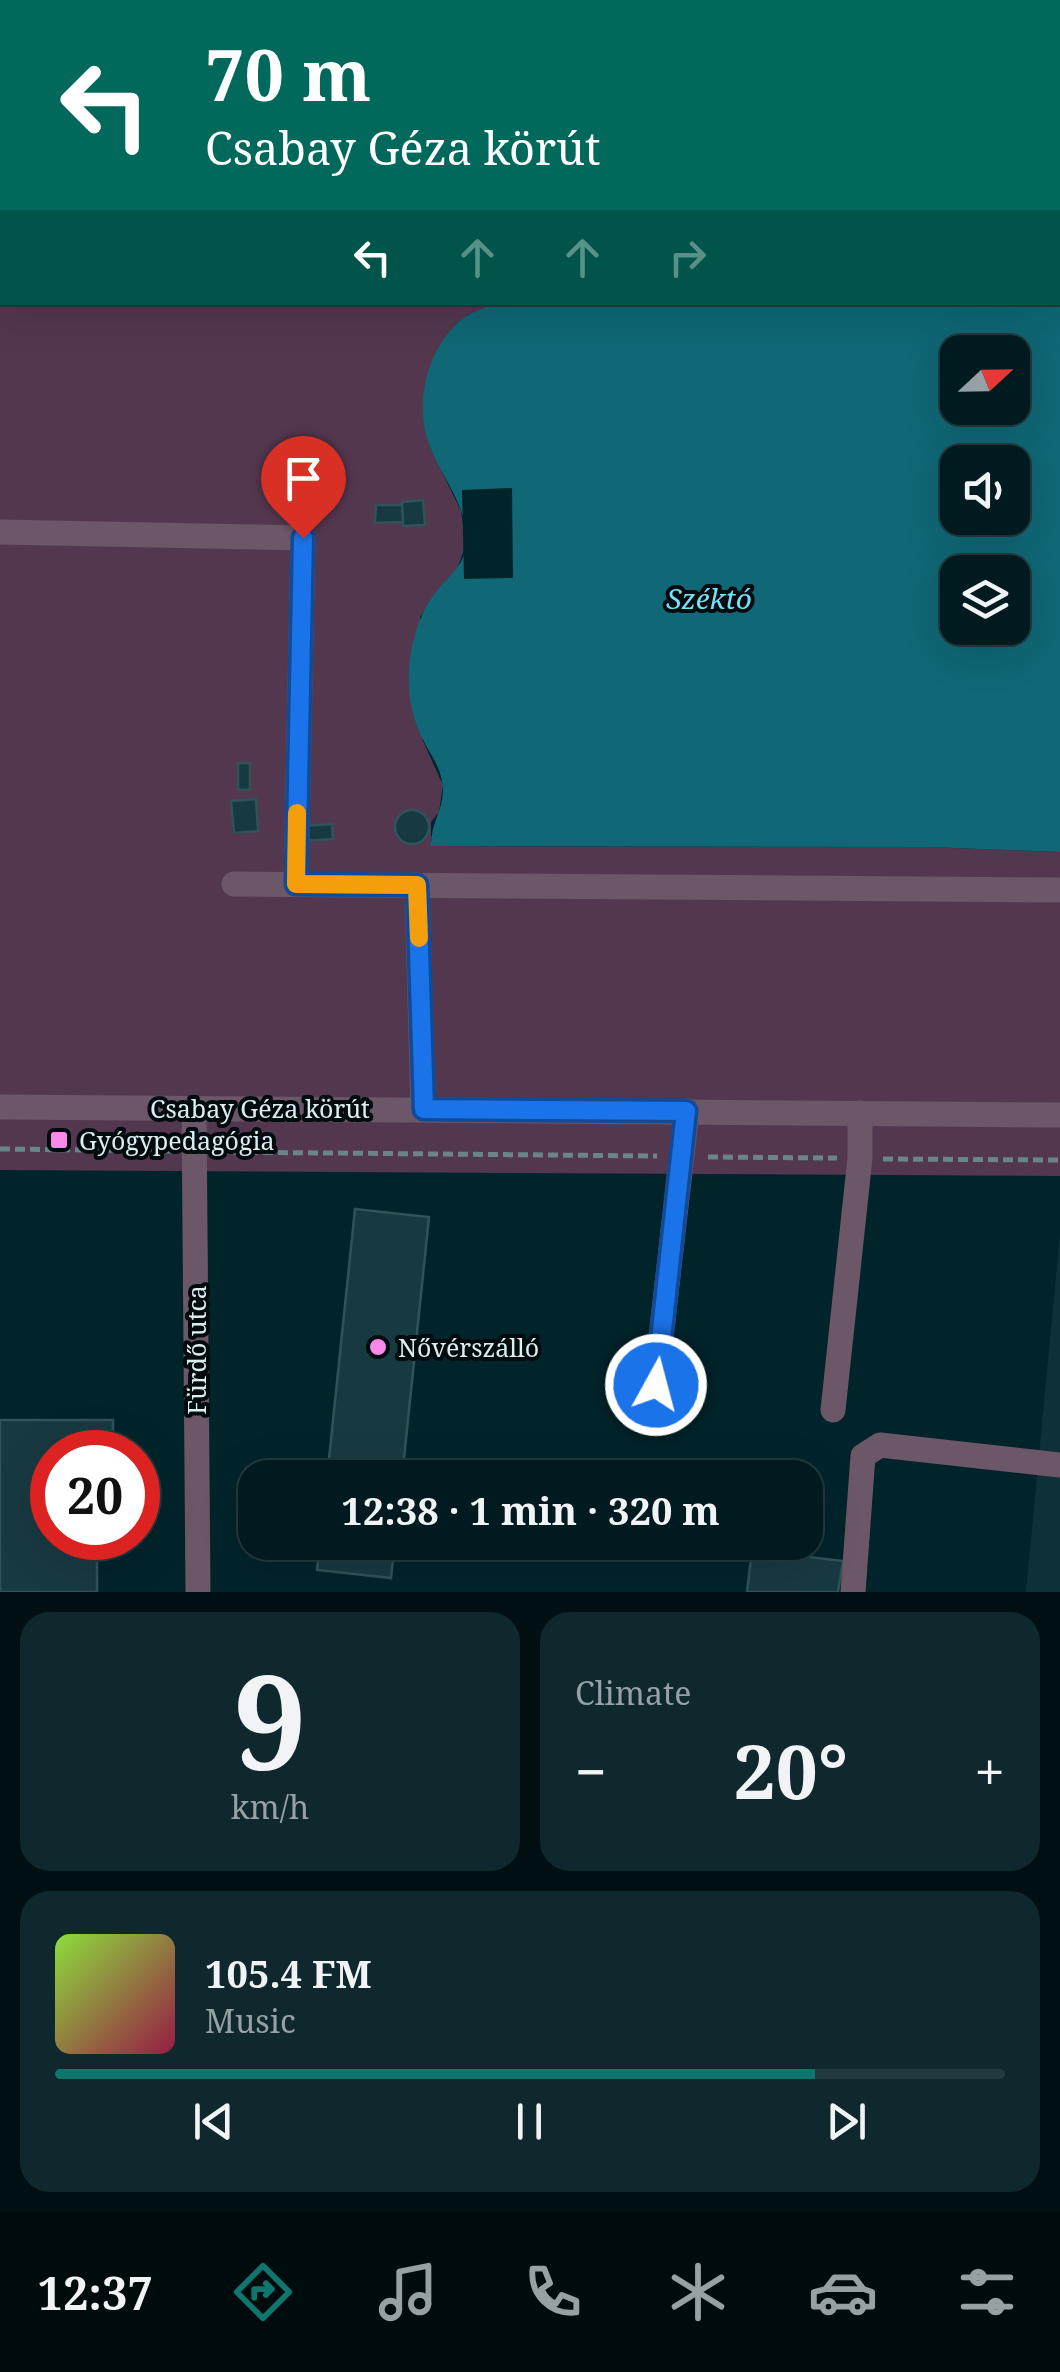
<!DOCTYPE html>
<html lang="en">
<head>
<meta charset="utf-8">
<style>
  body { margin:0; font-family:"Noto Serif",serif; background:#0e282d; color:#f1f3f6; height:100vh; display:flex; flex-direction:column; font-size:38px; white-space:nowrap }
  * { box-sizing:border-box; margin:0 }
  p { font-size:32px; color:#95a1a5 }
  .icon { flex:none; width:55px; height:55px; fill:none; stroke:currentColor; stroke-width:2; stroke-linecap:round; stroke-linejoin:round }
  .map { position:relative; height:1592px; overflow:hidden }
  .panel { display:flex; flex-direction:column; gap:20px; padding:20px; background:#000f12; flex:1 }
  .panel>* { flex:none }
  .hud { position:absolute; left:0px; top:0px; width:1060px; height:305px; box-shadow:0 10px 40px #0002,0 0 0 2px #22393e; background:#00695c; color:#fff; overflow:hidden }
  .needle { width:65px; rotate:68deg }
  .fabs { position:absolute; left:940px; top:335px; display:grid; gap:20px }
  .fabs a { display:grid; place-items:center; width:90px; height:90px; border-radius:20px; background:#001b20; box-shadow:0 10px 40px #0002,0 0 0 2px #22393e; font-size:50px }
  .speed { position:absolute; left:30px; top:1430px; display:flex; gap:20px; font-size:50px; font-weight:700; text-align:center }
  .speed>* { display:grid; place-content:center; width:130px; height:130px; border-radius:50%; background:#001b20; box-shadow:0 10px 40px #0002,0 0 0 2px #22393e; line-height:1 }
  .speed .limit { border:15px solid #d22; background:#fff; color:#111 }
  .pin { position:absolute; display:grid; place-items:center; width:85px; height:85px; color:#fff; margin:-102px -42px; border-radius:50% 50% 50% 0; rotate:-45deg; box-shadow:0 0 10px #0007 }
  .pin .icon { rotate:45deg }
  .me { position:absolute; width:110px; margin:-55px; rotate:7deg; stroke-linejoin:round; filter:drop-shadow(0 0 8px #0008) }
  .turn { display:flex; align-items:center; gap:35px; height:210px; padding:0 40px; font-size:45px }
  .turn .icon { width:130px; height:130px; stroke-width:2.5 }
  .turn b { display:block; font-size:70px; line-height:85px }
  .lanes { display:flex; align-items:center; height:95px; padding:0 40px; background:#0003; justify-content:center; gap:50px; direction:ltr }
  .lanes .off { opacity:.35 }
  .big { font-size:75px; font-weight:700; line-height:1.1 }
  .panel .card { flex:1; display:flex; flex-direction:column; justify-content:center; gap:15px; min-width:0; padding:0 35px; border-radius:30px; background:#0e282d }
  .panel .dial { align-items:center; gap:0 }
  .dial b { font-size:130px; line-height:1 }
  .song { display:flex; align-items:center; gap:30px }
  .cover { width:120px; height:120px; border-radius:15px; background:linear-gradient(135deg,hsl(90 70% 55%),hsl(340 70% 35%)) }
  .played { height:10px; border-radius:5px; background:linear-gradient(90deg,#0f766e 80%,#22393e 80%) }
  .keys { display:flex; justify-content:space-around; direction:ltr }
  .heat { display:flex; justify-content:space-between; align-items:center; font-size:55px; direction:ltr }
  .panel .tiles { flex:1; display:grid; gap:20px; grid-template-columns:1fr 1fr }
  .card:last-child { grid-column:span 2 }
  .trip { position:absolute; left:238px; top:1460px; width:585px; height:100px; border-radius:30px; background:#001b20; box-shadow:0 10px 40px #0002,0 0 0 2px #22393e; font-weight:700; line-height:100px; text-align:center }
  .tab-bar { display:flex; height:160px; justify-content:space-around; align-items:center; background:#000b0d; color:#95a1a5 }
  .tab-bar .icon { width:70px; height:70px }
  .tab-bar .on { color:#0f766e }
  .tab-bar b { font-size:45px; color:#f1f3f6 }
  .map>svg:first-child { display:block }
  .built { fill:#0e3137 }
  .green { fill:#53374f }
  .water { fill:#106775; fill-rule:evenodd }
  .pier { fill:#00242a }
  .building { fill:#173a40; stroke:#305259; stroke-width:2.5 }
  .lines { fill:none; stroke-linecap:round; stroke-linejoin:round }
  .path { stroke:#69858a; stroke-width:5; stroke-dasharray:10 5; stroke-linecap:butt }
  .minor { stroke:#6b5767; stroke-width:25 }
  .route-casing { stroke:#114b97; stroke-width:25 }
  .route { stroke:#1a73e8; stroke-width:18 }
  .slow { stroke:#f59e0b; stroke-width:18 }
  .poi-dot { fill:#f888ea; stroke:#010b0e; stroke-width:4 }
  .labels { text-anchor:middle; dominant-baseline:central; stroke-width:8; stroke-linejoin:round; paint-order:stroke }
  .street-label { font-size:25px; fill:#dbeef2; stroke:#010b0e }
  .poi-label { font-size:25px; fill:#dbeef2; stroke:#010b0e; text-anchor:start }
  .water-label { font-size:28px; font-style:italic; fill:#72e4fa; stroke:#010b0e }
</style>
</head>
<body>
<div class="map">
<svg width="1060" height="1592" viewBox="0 0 1060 1592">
  <rect width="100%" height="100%" fill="#00242a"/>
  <path class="built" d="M1060,1234V1592H1026Z"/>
  <path class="green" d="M0,0H673L2,2V302L501,303L467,315L429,445L461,511L466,544L456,572L420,617L422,739L443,785L439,812L431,822V846L929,847L1060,852V1176L0,1170Z"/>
  <path class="water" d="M673,0H1060V852L929,847L431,846C430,822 447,806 442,782C440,766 430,754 423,740C409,712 406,683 411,652C415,632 421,612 433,596C445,578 463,569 466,546C470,509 443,480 430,447C413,404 427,345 465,317C475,310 489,307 501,303L1058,302V2ZM958,352H1012V408H958ZM958,462H1012V518H958ZM958,572H1012V628H958Z"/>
  <path class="pier" d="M512,488L513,578L464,579L462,490Z"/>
  <g class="building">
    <path d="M423,500L425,525L403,526L402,502Z"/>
    <path d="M376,505H402L403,522L375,523Z"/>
    <rect x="238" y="763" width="12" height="27"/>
    <path d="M256,799L258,831L234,833L231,801Z"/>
    <circle cx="412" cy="827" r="17"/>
    <path d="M332,824L333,839L304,841L303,826Z"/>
    <path d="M355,1209L429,1217L402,1478H327Z"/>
    <path d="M0,1420H113V1452H52V1538H113L97,1540V1592H0Z"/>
    <path d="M320,1542H395L391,1578L317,1570Z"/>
    <path d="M752,1550L843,1561L838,1592H747Z"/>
  </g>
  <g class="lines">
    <g class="path">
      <path d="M624,0L625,2"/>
      <path d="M0,195H2"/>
      <path d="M0,1149L172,1151"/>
      <path d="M218,1152L657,1156"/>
      <path d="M708,1157L837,1158"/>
      <path d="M883,1159L1060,1160"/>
    </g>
    <g class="minor">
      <path d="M0,532L303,538L296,884"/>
      <path d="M234,884L1060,890"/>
      <path d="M417,885L423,1109"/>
      <path d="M0,1107L1060,1115"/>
      <path d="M194,1108L198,1592"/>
      <path d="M833,1410L860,1158V1113"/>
      <path d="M651,1423L687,1111"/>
      <path d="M853,1592L863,1456L880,1445L1060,1465"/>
    </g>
  </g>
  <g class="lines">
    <g class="route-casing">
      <path id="route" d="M303,538L296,884L417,885L424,1109L686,1111L656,1385"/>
    </g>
    <use href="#route" class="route"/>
    <path class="slow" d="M297,813L296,884L417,885L419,938"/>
  </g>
  <g class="poi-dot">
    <rect x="49" y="1130" width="20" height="20" rx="5"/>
    <circle cx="378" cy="1347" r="10"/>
  </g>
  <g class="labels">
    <g class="street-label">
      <text x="260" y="1108">Csabay Géza körút</text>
      <text transform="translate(196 1350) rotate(-90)">Fürdő utca</text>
    </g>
    <g class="poi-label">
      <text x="79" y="1140">Gyógypedagógia</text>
      <text x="398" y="1347">Nővérszálló</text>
    </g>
    <g class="water-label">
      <text x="709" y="598">Széktó</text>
    </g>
  </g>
</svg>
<div class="fabs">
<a><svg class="needle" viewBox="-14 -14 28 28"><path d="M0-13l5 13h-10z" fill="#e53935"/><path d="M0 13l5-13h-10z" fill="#95a1a5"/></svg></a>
<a><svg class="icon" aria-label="sound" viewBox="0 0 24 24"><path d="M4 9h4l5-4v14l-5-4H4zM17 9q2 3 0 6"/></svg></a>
<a><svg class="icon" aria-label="layers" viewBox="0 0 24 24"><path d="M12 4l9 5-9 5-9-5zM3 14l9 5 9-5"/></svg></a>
</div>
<div class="speed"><div class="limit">20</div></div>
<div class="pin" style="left:303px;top:538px;background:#d93025"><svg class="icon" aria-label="arrive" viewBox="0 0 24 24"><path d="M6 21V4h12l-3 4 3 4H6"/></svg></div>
<svg class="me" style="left:656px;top:1385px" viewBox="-20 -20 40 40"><circle r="17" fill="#1a73e8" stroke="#fff" stroke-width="3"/><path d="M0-11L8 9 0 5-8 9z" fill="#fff"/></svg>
<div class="trip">12:38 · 1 min · 320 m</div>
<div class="hud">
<div class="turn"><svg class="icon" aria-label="left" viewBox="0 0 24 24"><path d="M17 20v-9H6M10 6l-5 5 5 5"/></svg><div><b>70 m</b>Csabay Géza körút</div></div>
<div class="lanes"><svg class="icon" aria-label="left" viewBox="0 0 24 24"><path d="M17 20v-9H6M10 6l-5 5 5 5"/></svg><svg class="icon off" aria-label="ahead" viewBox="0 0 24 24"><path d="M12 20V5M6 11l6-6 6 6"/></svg><svg class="icon off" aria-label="ahead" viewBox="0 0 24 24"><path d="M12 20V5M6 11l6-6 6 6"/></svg><svg class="icon off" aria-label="right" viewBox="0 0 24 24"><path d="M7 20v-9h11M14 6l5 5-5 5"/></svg></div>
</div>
</div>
<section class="panel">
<div class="tiles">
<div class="card dial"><b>9</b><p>km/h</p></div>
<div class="card"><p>Climate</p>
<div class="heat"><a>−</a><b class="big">20°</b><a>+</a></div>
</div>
<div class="card">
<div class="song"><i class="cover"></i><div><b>105.4 FM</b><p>Music</p></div></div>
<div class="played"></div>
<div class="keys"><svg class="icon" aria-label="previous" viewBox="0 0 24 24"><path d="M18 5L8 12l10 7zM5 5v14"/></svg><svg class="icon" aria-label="pause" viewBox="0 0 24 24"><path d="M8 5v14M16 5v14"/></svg><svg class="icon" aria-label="next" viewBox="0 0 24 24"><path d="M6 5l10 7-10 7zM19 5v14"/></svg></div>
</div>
</div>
</section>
<nav class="tab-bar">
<b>12:37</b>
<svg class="icon on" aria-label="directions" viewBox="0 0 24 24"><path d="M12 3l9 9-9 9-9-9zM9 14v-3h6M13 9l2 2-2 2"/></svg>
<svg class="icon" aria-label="music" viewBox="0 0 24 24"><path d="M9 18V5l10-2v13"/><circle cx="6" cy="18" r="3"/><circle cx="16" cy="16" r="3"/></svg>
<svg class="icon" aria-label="phone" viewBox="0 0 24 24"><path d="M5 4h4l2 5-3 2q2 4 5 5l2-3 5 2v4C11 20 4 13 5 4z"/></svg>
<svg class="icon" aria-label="climate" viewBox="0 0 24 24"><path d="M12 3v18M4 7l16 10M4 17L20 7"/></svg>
<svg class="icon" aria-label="car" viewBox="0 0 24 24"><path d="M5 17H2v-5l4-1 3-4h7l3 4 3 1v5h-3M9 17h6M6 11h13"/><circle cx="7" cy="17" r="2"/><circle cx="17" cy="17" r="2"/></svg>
<svg class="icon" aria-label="filters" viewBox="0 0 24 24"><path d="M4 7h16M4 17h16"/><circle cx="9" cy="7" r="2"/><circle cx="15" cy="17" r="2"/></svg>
</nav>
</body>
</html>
